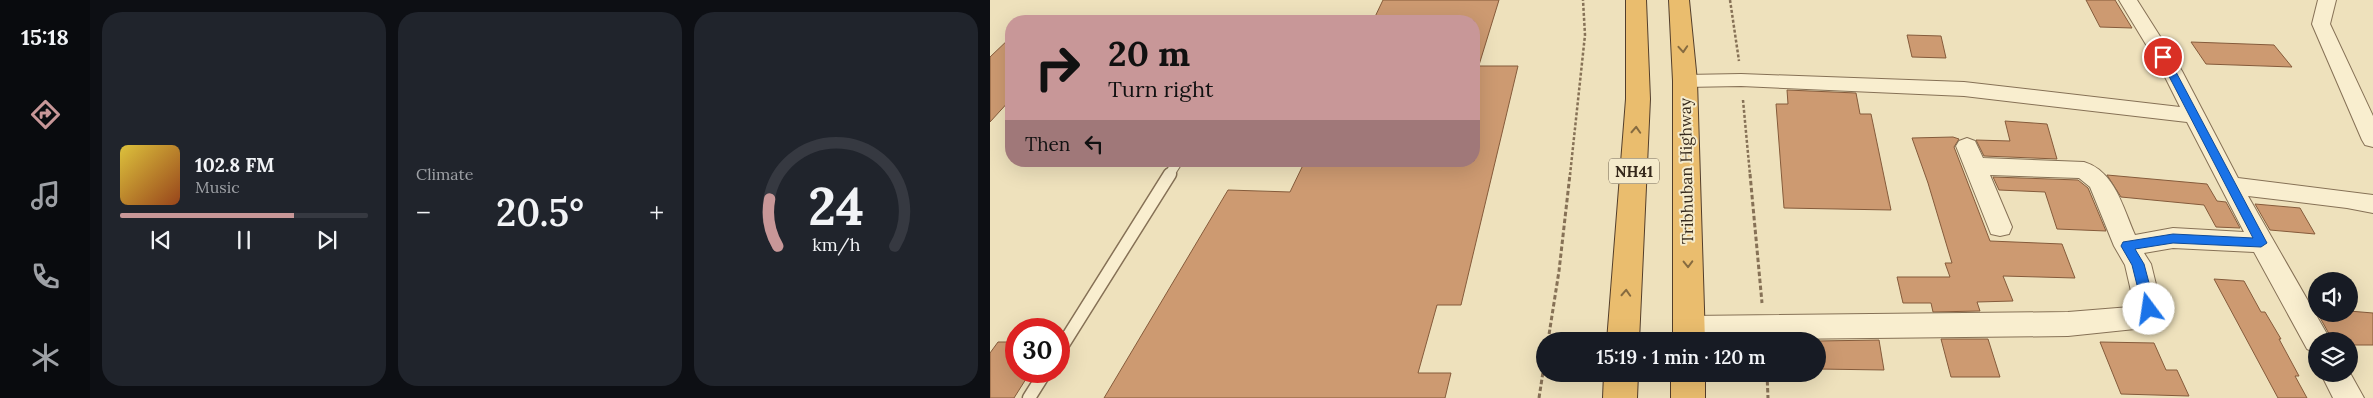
<!DOCTYPE html>
<html lang="en">
<head>
<meta charset="utf-8">
<style>
  body { margin:0; font-family:Lora,serif; background:#20242c; color:#f1f3f6; height:100vh; display:flex; flex-direction:column; font-size:19px; white-space:nowrap }
  * { box-sizing:border-box; margin:0 }
  p { font-size:16px; color:#9ea1a6 }
  .icon { flex:none; width:28px; height:28px; fill:none; stroke:currentColor; stroke-width:2; stroke-linecap:round; stroke-linejoin:round }
  .map { position:relative; flex:1; overflow:hidden }
  .panel { display:flex; flex-direction:column; gap:12px; padding:12px; background:#0d0f14; width:900px }
  .panel>* { flex:none }
  .guide { position:absolute; left:15px; top:15px; width:475px; height:152px; border-radius:20px; box-shadow:0 5px 20px #0002; background:#c89798; color:#111; overflow:hidden }
  .fabs { position:absolute; left:1318px; top:272px; display:grid; gap:10px }
  .fabs a { display:grid; place-items:center; width:50px; height:50px; border-radius:50%; background:#171b24; box-shadow:0 5px 20px #0002; font-size:25px }
  .speed { position:absolute; left:15px; top:318px; display:flex; gap:10px; font-size:25px; font-weight:700; text-align:center }
  .speed>* { display:grid; place-content:center; width:65px; height:65px; border-radius:50%; background:#171b24; box-shadow:0 5px 20px #0002; line-height:1 }
  .speed .limit { border:8px solid #d22; background:#fff; color:#111 }
  .pin { position:absolute; display:grid; place-items:center; width:42px; height:42px; color:#fff; margin:-21px; border:2px solid #fff; border-radius:50%; box-shadow:0 1px 5px #0007 }
  .me { position:absolute; width:55px; margin:-28px; rotate:346deg; stroke-linejoin:round; filter:drop-shadow(0 0 4px #0008) }
  .turn { display:flex; align-items:center; gap:18px; height:105px; padding:0 20px; font-size:22px }
  .turn .icon { width:65px; height:65px; stroke-width:2.5 }
  .turn b { display:block; font-size:35px; line-height:42px }
  .then { display:flex; align-items:center; height:48px; padding:0 20px; background:#0003; gap:10px; font-size:19px }
  .big { font-size:38px; font-weight:600; line-height:1.1 }
  .panel .card { flex:1; display:flex; flex-direction:column; justify-content:center; gap:8px; min-width:0; padding:0 18px; border-radius:20px; background:#20242c }
  .panel .dial { align-items:center; gap:0 }
  .dial svg { height:130px; overflow:visible; fill:none; stroke:#363941; stroke-width:7; stroke-linecap:round; text-anchor:middle }
  .dial text { fill:#f1f3f6; stroke:none }
  .song { display:flex; align-items:center; gap:15px }
  .cover { width:60px; height:60px; border-radius:8px; background:linear-gradient(135deg,hsl(50 70% 55%),hsl(20 70% 35%)) }
  .played { height:5px; border-radius:2px; background:linear-gradient(90deg,#c89798 70%,#363941 70%) }
  .keys { display:flex; justify-content:space-around; direction:ltr }
  .heat { display:flex; justify-content:space-between; align-items:center; font-size:28px; direction:ltr }
  .panel .tiles { flex:1; display:grid; gap:12px; grid-template-columns:repeat(3,1fr) }
  .trip { position:absolute; left:546px; top:332px; width:290px; height:50px; border-radius:25px; background:#171b24; box-shadow:0 5px 20px #0002; font-weight:600; line-height:50px; text-align:center }
  main { display:flex; flex:1; min-height:0 }
  .tab-bar { display:flex; flex-direction:column; width:90px; justify-content:space-around; align-items:center; background:#090b0e; color:#9ea1a6 }
  .tab-bar .icon { width:35px; height:35px }
  .tab-bar .selected { color:#c89798 }
  .tab-bar b { font-size:22px; color:#f1f3f6 }
  .map>svg:first-child { display:block }
  .building { fill:#cd9a71; stroke:#855b3b }
  .lines { fill:none; stroke-linecap:round; stroke-linejoin:round }
  .service-far1-casing { stroke:#867156; stroke-width:11 }
  .service-casing { stroke:#867156; stroke-width:15 }
  .minor-casing { stroke:#867156; stroke-width:2 }
  .trunk-casing { stroke:#533e2b; stroke-width:2 }
  .path-far1 { stroke:#867156; stroke-width:2.5; stroke-dasharray:3 2; stroke-linecap:butt }
  .path { stroke:#867156; stroke-width:3; stroke-dasharray:4.5 2.5; stroke-linecap:butt }
  .service-far1 { stroke:#f9eecf; stroke-width:9 }
  .service { stroke:#f9eecf; stroke-width:12 }
  .minor { fill:#f9eecf; fill-rule:evenodd }
  .trunk { fill:#eabd6e; fill-rule:evenodd }
  .oneway { stroke:#866b40 }
  .route { fill:#1a73e8; stroke:#114b97 }
  .labels { text-anchor:middle; dominant-baseline:central; stroke-width:4; stroke-linejoin:round; paint-order:stroke }
  .shield { fill:#f5ebcc; stroke:#6f6250; stroke-width:1 }
  .shield-label { font-size:15px; font-weight:bold; fill:#35281b }
  .street-label { font-size:16px; fill:#35281b; stroke:#f5ebcc }
</style>
</head>
<body>
<main>
<nav class="tab-bar">
<b>15:18</b>
<svg class="icon selected" aria-label="directions" viewBox="0 0 24 24"><path d="M12 3l9 9-9 9-9-9zM9 14v-3h6M13 9l2 2-2 2"/></svg>
<svg class="icon" aria-label="music" viewBox="0 0 24 24"><path d="M9 18V5l10-2v13"/><circle cx="6" cy="18" r="3"/><circle cx="16" cy="16" r="3"/></svg>
<svg class="icon" aria-label="phone" viewBox="0 0 24 24"><path d="M5 4h4l2 5-3 2q2 4 5 5l2-3 5 2v4C11 20 4 13 5 4z"/></svg>
<svg class="icon" aria-label="climate" viewBox="0 0 24 24"><path d="M12 3v18M4 7l16 10M4 17L20 7"/></svg>
</nav>
<section class="panel">
<div class="tiles">
<div class="card">
<div class="song"><i class="cover"></i><div><b>102.8 FM</b><p>Music</p></div></div>
<div class="played"></div>
<div class="keys"><svg class="icon" aria-label="previous" viewBox="0 0 24 24"><path d="M18 5L8 12l10 7zM5 5v14"/></svg><svg class="icon" aria-label="pause" viewBox="0 0 24 24"><path d="M8 5v14M16 5v14"/></svg><svg class="icon" aria-label="next" viewBox="0 0 24 24"><path d="M6 5l10 7-10 7zM19 5v14"/></svg></div>
</div>
<div class="card"><p>Climate</p>
<div class="heat"><a>−</a><b class="big">20.5°</b><a>+</a></div>
</div>
<div class="card dial"><svg viewBox="0 0 100 80">
<path d="M14 69A42 42 0 1 1 86 69"/>
<path d="M14 69A42 42 0 0 1 9 40" stroke="#c89798"/>
<text x="50" y="56" font-size="32" font-weight="700">24</text>
<text x="50" y="72" font-size="11">km/h</text>
</svg></div>
</div>
</section>
<div class="map">
<svg width="1383" height="398" viewBox="0 0 1383 398">
  <rect width="100%" height="100%" fill="#eee1bc"/>
  <g class="building">
    <path d="M393,0H509L489,65L484,64V21H383Z"/>
    <path d="M1096,0H1125L1142,28L1110,27Z"/>
    <path d="M917,35L951,36L956,58L922,57Z"/>
    <path d="M21,37V99L0,122V57Z"/>
    <path d="M1201,42L1284,45L1302,67L1216,64Z"/>
    <path d="M484,66H528L471,305H447L428,373H461L455,398H114L238,190L300,192L315,161H484Z"/>
    <path d="M797,90L866,93L870,114H881L901,210L794,208L786,104H798Z"/>
    <path d="M1015,121L1057,124L1067,159L994,156L986,140L1020,141Z"/>
    <path d="M963,137L969,139L964,147L1000,241L1072,244L1085,278L1013,276L1023,301L987,302L990,311L943,312L941,303H913L907,277H960L955,263H962L938,183L922,138Z"/>
    <path d="M1117,175L1217,184L1227,201L1236,202L1250,228L1226,227L1214,205L1131,197Z"/>
    <path d="M1003,177L1088,180L1098,188L1116,231L1067,229L1055,192L1009,190Z"/>
    <path d="M1265,204L1310,208L1325,234L1280,230Z"/>
    <path d="M1224,279L1254,281L1271,312H1275L1291,339H1289L1309,376H1305L1317,398H1288Z"/>
    <path d="M1359,311L1383,313V345H1359V341H1343L1328,314H1359Z"/>
    <path d="M951,339H998L1010,377H961Z"/>
    <path d="M889,340L894,370L828,369V341Z"/>
    <path d="M8,342H26V371H41L24,398H0V353Z"/>
    <path d="M1110,342L1164,343L1176,370H1187L1199,396L1131,394Z"/>
  </g>
  <g class="lines">
    <g class="service-far1-casing">
      <path id="service-far1" d="M179,175L188,161"/>
    </g>
    <g class="service-casing">
      <g id="service">
        <path d="M69,351L180,174"/>
        <path d="M39,398L56,371"/>
      </g>
    </g>
    <g class="minor-casing">
      <g id="minor">
        <path d="M1129,0H1147L1192,71L1248,178L1383,195V213L1357,208L1258,196L1341,341H1326V353L1317,349L1264,252L1183,248L1154,253L1161,264L1172,309L1169,317L1145,329L1078,336L699,340L689,336L685,328L689,320L699,316L1078,312L1140,307L1144,304L1135,265L1124,246L1100,187L1089,178L1000,175L1022,227L1019,234L1010,236L1001,234L966,146L969,141L977,138L985,141L993,158L1094,162C1125,171 1133,208 1145,235L1183,228L1254,232L1197,122L974,96L751,86L695,87L688,86L685,81L688,76L695,75L751,74L974,82L1190,107L1172,71Z"/>
        <path d="M1328,0H1346L1340,24L1383,116V147L1375,145L1372,140L1322,24Z"/>
        <path d="M1359,371L1374,398H1343L1331,374H1359Z"/>
      </g>
    </g>
    <g class="trunk-casing">
      <g id="trunk">
        <path d="M636,0H656L660,99L649,341H617L636,99Z"/>
        <path d="M679,0H699L707,81L715,341H683V81Z"/>
        <path d="M614,374H648L647,398H613Z"/>
        <rect x="681" y="374" width="34" height="24"/>
      </g>
    </g>
    <g class="path-far1">
      <path d="M740,0L749,61"/>
      <path d="M753,100L760,175"/>
      <path d="M580,175L595,35L593,0"/>
    </g>
    <g class="path">
      <path d="M760,174L772,303"/>
      <path d="M558,341L569,271L580,174"/>
      <path d="M777,374L778,398"/>
      <path d="M549,398L555,359"/>
    </g>
    <use href="#service-far1" class="service-far1"/>
    <use href="#service" class="service"/>
    <use href="#minor" class="minor"/>
    <use href="#trunk" class="trunk"/>
  </g>
  <defs><path id="oneway-chevron" d="M-2-3.5L2.5 0L-2 3.5" fill="none" stroke-width="1.6" stroke-linecap="round" stroke-linejoin="round" transform="scale(1.25)"/></defs>
  <g class="oneway">
    <use href="#oneway-chevron" transform="translate(693 49) rotate(86)"/>
    <use href="#oneway-chevron" transform="translate(646 130) rotate(-87)"/>
    <use href="#oneway-chevron" transform="translate(698 264) rotate(89)"/>
    <use href="#oneway-chevron" transform="translate(636 293) rotate(-87)"/>
  </g>
  <path class="route" d="M1173,54L1178,57L1277,243L1271,247L1183,243L1145,249L1154,264L1166,309L1164,313H1155L1153,309L1142,265L1131,246L1133,242L1183,234L1263,238L1169,57Z"/>
  <g class="labels">
    <rect class="shield" x="619" y="158.5" width="50" height="25" rx="4"/>
    <g class="shield-label">
      <text x="644" y="171">NH41</text>
    </g>
    <g class="street-label">
      <text transform="translate(696 171) rotate(-91)">Tribhuban Highway</text>
    </g>
  </g>
</svg>
<div class="fabs">
<a><svg class="icon" aria-label="sound" viewBox="0 0 24 24"><path d="M4 9h4l5-4v14l-5-4H4zM17 9q2 3 0 6"/></svg></a>
<a><svg class="icon" aria-label="layers" viewBox="0 0 24 24"><path d="M12 4l9 5-9 5-9-5zM3 14l9 5 9-5"/></svg></a>
</div>
<div class="speed"><div class="limit">30</div></div>
<div class="pin" style="left:1173px;top:57px;background:#d93025"><svg class="icon" aria-label="arrive" viewBox="0 0 24 24"><path d="M6 21V4h12l-3 4 3 4H6"/></svg></div>
<svg class="me" style="left:1159px;top:309px" viewBox="-20 -20 40 40"><circle r="19" fill="#fff"/><path d="M0-13L10 11 0 6-10 11z" fill="#1a73e8"/></svg>
<div class="trip">15:19 · 1 min · 120 m</div>
<div class="guide">
<div class="turn"><svg class="icon" aria-label="right" viewBox="0 0 24 24"><path d="M7 20v-9h11M14 6l5 5-5 5"/></svg><div><b>20 m</b>Turn right</div></div>
<div class="then">Then<svg class="icon" aria-label="left" viewBox="0 0 24 24"><path d="M17 20v-9H6M10 6l-5 5 5 5"/></svg></div>
</div>
</div>
</main>
</body>
</html>
